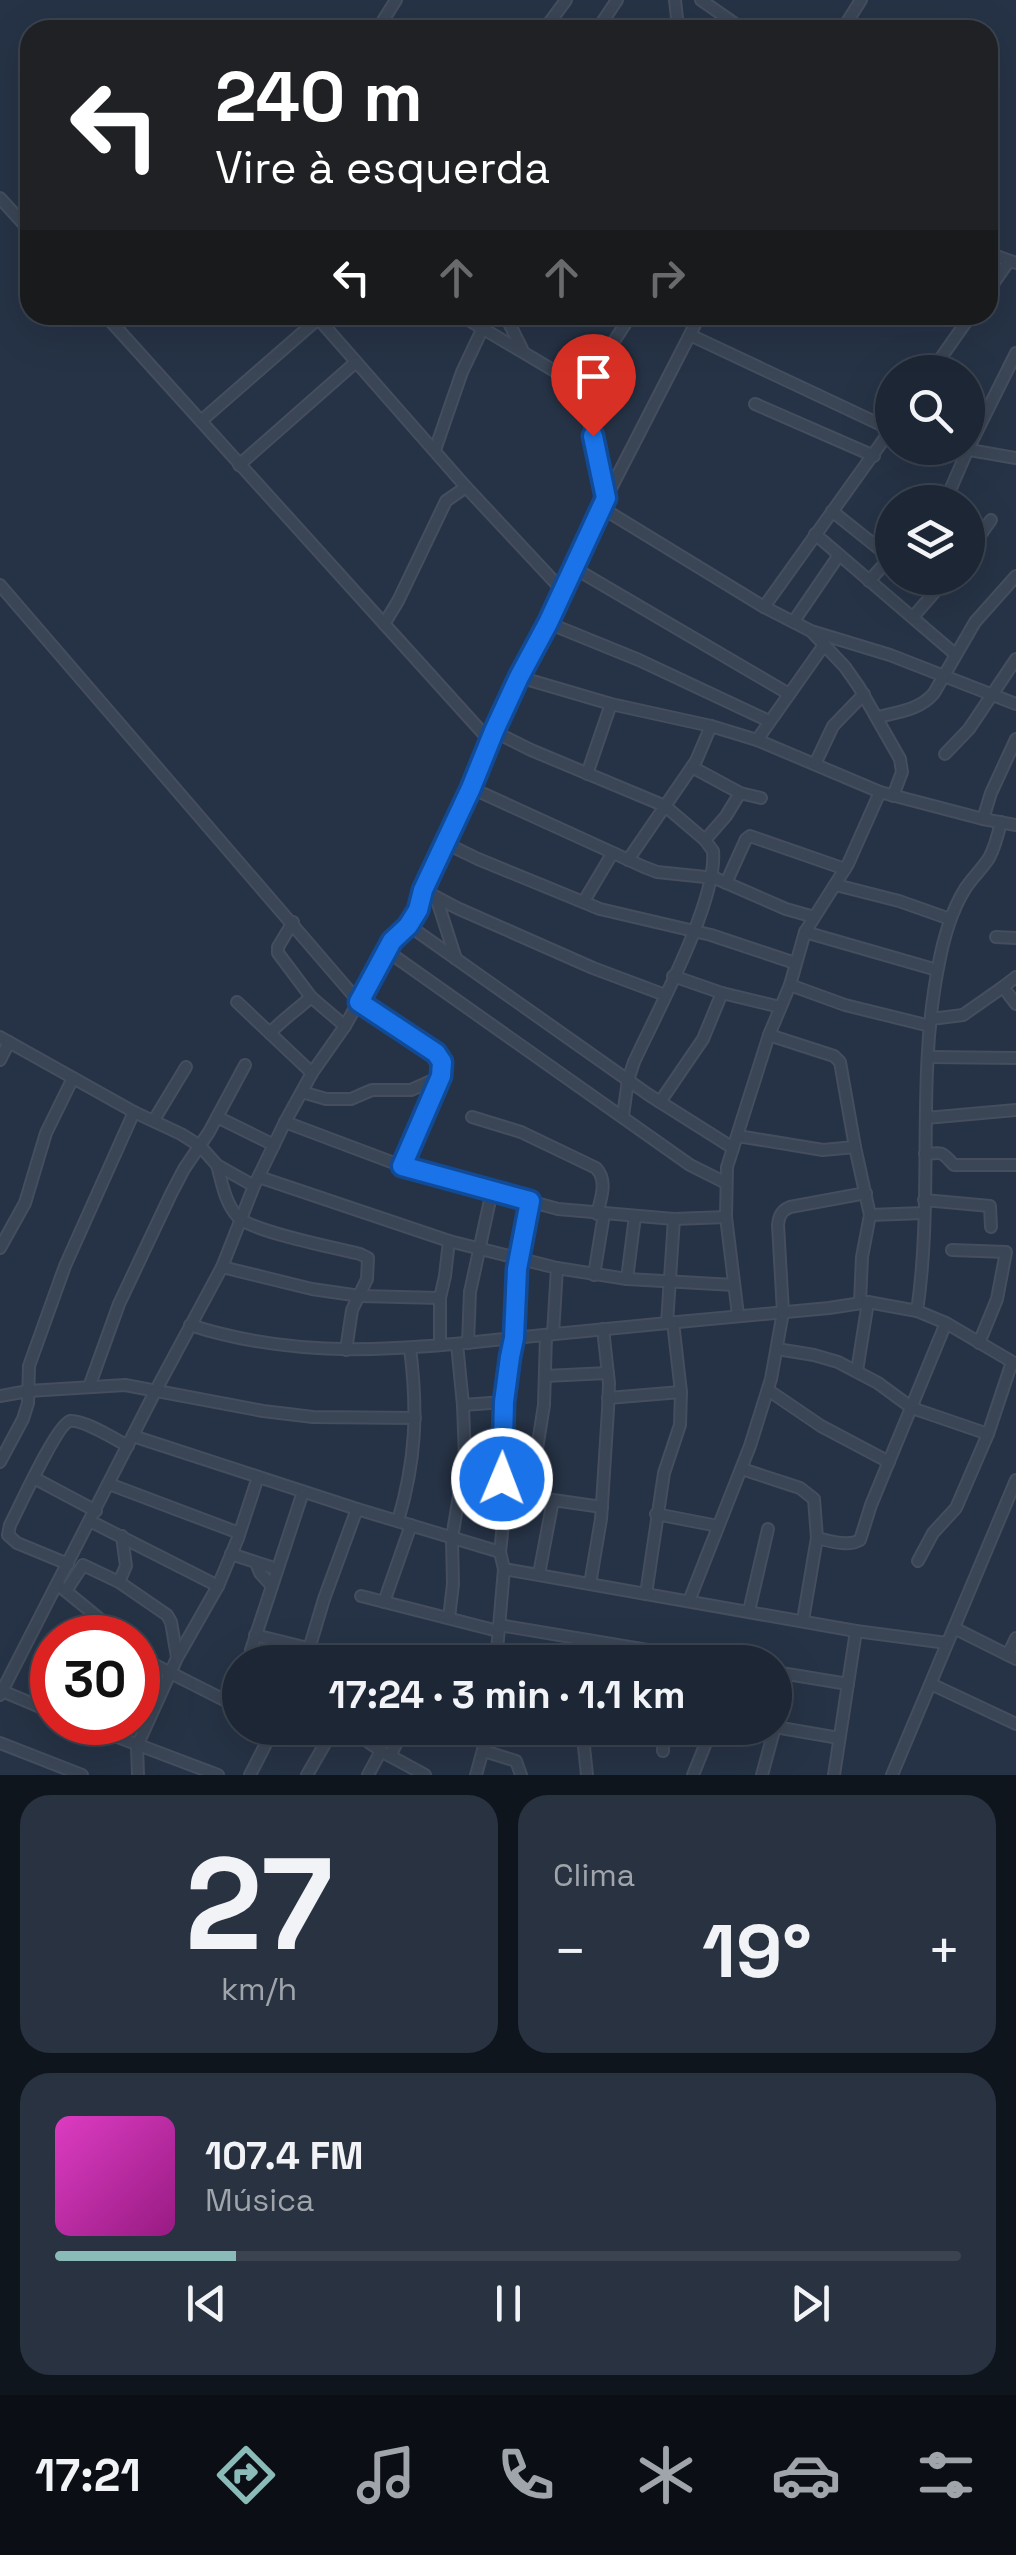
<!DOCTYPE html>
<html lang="pt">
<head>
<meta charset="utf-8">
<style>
  body { margin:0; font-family:"Space Grotesk",sans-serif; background:#293240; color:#f1f3f6; height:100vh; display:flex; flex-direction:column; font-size:38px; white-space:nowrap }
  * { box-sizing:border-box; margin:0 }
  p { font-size:32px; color:#a0a5ac }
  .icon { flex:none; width:55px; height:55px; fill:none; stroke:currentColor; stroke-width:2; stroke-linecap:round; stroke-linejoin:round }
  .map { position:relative; height:1775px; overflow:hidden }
  .drawer { display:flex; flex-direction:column; gap:20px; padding:20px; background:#0f151d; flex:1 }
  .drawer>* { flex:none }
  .banner { position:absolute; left:20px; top:20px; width:978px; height:305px; border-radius:30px; box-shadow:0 10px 40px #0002,0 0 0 2px #3a434f; background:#202124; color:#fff; overflow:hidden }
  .controls { position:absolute; left:875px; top:355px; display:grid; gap:20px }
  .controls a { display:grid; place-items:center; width:110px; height:110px; border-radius:50%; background:#1c2634; box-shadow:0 10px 40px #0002,0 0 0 2px #3a434f; font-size:50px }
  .speed { position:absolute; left:30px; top:1615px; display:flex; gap:20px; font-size:50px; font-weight:700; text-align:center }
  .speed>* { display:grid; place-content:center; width:130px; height:130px; border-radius:50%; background:#1c2634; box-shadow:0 10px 40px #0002,0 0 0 2px #3a434f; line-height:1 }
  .speed .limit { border:15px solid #d22; background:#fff; color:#111 }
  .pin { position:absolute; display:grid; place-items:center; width:85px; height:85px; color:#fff; margin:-102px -42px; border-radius:50% 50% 50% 0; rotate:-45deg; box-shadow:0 0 10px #0007 }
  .pin .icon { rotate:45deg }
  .me { position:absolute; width:110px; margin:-55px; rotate:1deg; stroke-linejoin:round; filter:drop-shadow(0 0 8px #0008) }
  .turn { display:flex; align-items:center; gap:35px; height:210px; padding:0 30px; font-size:45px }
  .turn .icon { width:130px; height:130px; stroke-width:2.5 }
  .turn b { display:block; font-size:70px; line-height:85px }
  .lanes { display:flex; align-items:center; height:95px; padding:0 30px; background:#0003; justify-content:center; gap:50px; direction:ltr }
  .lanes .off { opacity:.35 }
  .big { font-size:75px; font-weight:700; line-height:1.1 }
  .drawer .widget { flex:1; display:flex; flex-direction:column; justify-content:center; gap:15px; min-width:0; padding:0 35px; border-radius:30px; background:#293240 }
  .drawer .dial { align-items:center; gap:0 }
  .dial b { font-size:130px; line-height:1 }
  .song { display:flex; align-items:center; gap:30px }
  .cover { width:120px; height:120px; border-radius:15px; background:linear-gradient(135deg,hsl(310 70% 55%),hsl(310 70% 35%)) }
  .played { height:10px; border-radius:5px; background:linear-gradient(90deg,#8bbbb9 20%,#3a434f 20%) }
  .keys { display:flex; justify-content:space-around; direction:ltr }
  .heat { display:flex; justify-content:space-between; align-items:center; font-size:55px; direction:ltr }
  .drawer .tiles { flex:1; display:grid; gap:20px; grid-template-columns:1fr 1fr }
  .widget:last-child { grid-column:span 2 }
  .trip { position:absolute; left:222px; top:1645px; width:570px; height:100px; border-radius:50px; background:#1c2634; box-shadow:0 10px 40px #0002,0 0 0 2px #3a434f; font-weight:700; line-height:100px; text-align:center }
  .menu { display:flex; height:160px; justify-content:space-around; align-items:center; background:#0b0f15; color:#a0a5ac }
  .menu .icon { width:70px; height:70px }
  .menu .selected { color:#8bbbb9 }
  .menu b { font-size:45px; color:#f1f3f6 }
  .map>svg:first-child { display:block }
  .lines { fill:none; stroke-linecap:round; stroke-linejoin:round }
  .minor-casing { stroke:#444e5e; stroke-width:14 }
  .minor { stroke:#3a4555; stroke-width:10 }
  .route-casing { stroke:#114b97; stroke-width:25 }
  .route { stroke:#1a73e8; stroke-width:18 }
</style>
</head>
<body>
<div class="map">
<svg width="1016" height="1775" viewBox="0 0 1016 1775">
  <rect width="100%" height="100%" fill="#263346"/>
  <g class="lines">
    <g class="minor-casing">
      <g id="minor">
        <path d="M701,0L744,30"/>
        <path d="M377,30L396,0"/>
        <path d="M544,30L566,0"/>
        <path d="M597,30L617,0"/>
        <path d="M673,30L677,18L675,0"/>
        <path d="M842,30L861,0"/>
        <path d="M0,198L30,231"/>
        <path d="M988,253L1016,263"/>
        <path d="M988,291L1009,261"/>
        <path d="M105,315L490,741"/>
        <path d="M315,315L466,487L563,591"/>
        <path d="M460,315L563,376L583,394L606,498"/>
        <path d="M505,315L522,349"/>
        <path d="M690,335L892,430"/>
        <path d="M931,372L971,315"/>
        <path d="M586,404L609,349L631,315"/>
        <path d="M755,404L874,456"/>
        <path d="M201,421L318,319"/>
        <path d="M958,448L1016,458"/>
        <path d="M435,450L462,372L489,315"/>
        <path d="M239,465L356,362"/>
        <path d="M945,502L968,449L1016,353"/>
        <path d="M602,508L764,607L811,631L890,655L1016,704"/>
        <path d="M832,511L892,559"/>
        <path d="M815,534L955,654"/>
        <path d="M968,552L991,520"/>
        <path d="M574,568L789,694"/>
        <path d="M869,581L890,558"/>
        <path d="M0,585L359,1002L436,1053L443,1062L441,1076L402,1166"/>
        <path d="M764,607L892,428"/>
        <path d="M913,617L947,578"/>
        <path d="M794,621L839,555"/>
        <path d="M548,623L639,660L769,721"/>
        <path d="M384,624L398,601L446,501L466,487"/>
        <path d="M812,632L845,667L859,687L900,759L902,772L893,796"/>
        <path d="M519,677L611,704L711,726L757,740L880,792L983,819L1016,825"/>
        <path d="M878,717C898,712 920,710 934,693L975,622L1016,576"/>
        <path d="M493,731L531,750L665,806L705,840L713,851C718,900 656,1014 634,1062L628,1080L623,1116"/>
        <path d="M757,740L824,645"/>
        <path d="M945,754L969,729L1016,659"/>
        <path d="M815,764L833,726L864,694"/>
        <path d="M692,767L740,793L761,798"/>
        <path d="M587,774L611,704"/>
        <path d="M471,788L644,867L657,872L715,878L786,909L814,917"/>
        <path d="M983,819L991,793L1016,739"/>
        <path d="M705,840L726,816L740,793"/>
        <path d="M445,843L478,859L600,909L711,935L795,963"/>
        <path d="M628,860L696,761L711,726"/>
        <path d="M726,883L746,839L750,836L845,869"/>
        <path d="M836,885L899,901L950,919"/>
        <path d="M423,890L457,908L593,968L665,995"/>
        <path d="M436,897L456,959"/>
        <path d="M584,901L612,854"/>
        <path d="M293,922L278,947V953L311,997L345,1026"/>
        <path d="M408,925L649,1095L733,1148"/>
        <path d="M805,932L937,970"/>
        <path d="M996,937L1016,938"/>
        <path d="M387,951L690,1165L726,1183"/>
        <path d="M1016,977L1003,987L1016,1004"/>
        <path d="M790,985L845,1005L930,1026"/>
        <path d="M722,993L780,1007"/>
        <path d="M237,1002L312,1073"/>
        <path d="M931,1019L963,1015L1003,987"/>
        <path d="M270,1033C283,1019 297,1010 311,997"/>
        <path d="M769,1035L834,1056L840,1062L855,1147L870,1215L862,1257L860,1302"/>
        <path d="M0,1037L134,1112L181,1134L200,1146L217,1165L254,1186"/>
        <path d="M929,1057L1016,1058"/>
        <path d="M0,1060L9,1042"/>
        <path d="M302,1092L326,1099H351L372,1090H411L440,1077"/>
        <path d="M660,1102L703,1039L722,993L673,976"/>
        <path d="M217,1117L274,1145"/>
        <path d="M472,1117L521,1132L596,1168C608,1181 601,1198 597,1214"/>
        <path d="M926,1118L1016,1110"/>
        <path d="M154,1120L186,1067"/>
        <path d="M285,1122L402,1166L558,1209L674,1219L726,1217"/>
        <path d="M738,1136L823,1150L855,1147"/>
        <path d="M925,1154C945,1152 941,1152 954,1165H1016"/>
        <path d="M217,1165C222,1183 225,1203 238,1217C253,1232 336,1248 360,1254L368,1258L367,1279L352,1310L346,1350"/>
        <path d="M259,1177L449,1241L557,1268L627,1279L734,1285"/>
        <path d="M924,1200L990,1206L991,1227"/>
        <path d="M870,1215L924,1213"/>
        <path d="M0,1248L25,1203L46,1133L73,1078"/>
        <path d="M952,1250L1006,1252L997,1299L979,1343"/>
        <path d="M222,1267L312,1289L360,1296L440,1298"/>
        <path d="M594,1275L604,1214"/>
        <path d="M627,1279L635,1216"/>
        <path d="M917,1311C934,1198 916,1081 938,968C943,940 950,913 965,889C972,878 982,869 989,858C995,847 998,835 1001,822"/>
        <path d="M738,1315L726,1217L727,1167L769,1035L790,985L805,932L848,864L880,792"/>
        <path d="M667,1323L674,1219"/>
        <path d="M190,1325C314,1365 429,1346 555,1334C646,1325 738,1316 829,1308L868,1302L917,1311L946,1323L1016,1364"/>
        <path d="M553,1334L557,1268"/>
        <path d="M468,1343L470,1292L492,1191"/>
        <path d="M440,1345V1298L445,1276L449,1241"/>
        <path d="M777,1349L814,1355L838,1362L878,1383L912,1408L988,1434"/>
        <path d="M857,1371L868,1302"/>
        <path d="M545,1376L608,1373"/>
        <path d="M89,1387L119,1304L171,1194L184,1169L209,1132L245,1065"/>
        <path d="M768,1390L821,1426L889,1462"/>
        <path d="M0,1396L28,1391L125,1385L263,1411L313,1417L415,1418"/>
        <path d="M608,1398L681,1392"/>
        <path d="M463,1405L504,1402"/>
        <path d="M133,1436L357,1509L500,1552"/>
        <path d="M0,1462L23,1419L28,1403L29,1366L65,1266L134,1112"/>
        <path d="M742,1469L800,1488L814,1499L817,1538L803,1620"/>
        <path d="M34,1478L96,1511"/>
        <path d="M503,1479L528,1476L534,1468L544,1405L546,1335"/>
        <path d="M109,1484L239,1533"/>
        <path d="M656,1514L718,1526"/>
        <path d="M90,1521L218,1586"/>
        <path d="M398,1521C416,1460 418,1411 410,1348"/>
        <path d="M817,1538C830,1541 848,1547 860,1540L871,1505L946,1323"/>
        <path d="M231,1554L277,1569"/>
        <path d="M918,1561L933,1533L956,1508L988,1434L1012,1362"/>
        <path d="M256,1563L260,1573L272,1586"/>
        <path d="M68,1564L17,1543L8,1535L10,1525C19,1508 57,1424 70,1421C83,1419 116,1440 128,1446"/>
        <path d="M504,1569L856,1631L947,1643"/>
        <path d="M539,1574L553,1500L602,1507"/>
        <path d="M119,1582L126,1566L122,1536"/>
        <path d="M590,1584L601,1519L608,1410L609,1383L603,1329"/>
        <path d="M62,1588L123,1638"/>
        <path d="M66,1591L83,1565L119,1582L167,1615L171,1622L177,1657"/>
        <path d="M646,1594L664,1473L680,1425L681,1392L673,1322"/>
        <path d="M361,1596L498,1631"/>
        <path d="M689,1601L750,1446L771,1379L783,1312L778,1225C779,1216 781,1211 790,1207L866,1193"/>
        <path d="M384,1602L411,1525"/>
        <path d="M749,1611L768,1529"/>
        <path d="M449,1618L453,1584L452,1538L465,1459L463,1405L457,1344"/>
        <path d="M499,1625L719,1662"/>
        <path d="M954,1628L1016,1659"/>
        <path d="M255,1635L324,1652L398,1662"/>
        <path d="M309,1649L324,1599L357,1509"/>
        <path d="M138,1652L153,1664L240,1708"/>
        <path d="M1008,1655L1016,1638"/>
        <path d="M252,1662L251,1650L303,1492"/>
        <path d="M496,1662L504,1569L500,1552L504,1515V1402L510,1357L514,1338L517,1269L529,1201"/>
        <path d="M775,1672L848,1684"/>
        <path d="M931,1684L1016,1724"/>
        <path d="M2,1691L52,1712"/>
        <path d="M0,1695L156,1390L222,1267L254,1186L285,1122L312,1073L345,1026L392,941L408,925L418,911L423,890L471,788L493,731L548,623L606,498L700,315"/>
        <path d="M78,1722L218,1775"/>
        <path d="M775,1727L839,1738"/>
        <path d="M349,1728L381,1751L425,1775"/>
        <path d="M416,1728L488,1733"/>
        <path d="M582,1728L587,1775"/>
        <path d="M0,1743L82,1775"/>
        <path d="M484,1751L516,1761L521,1775"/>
        <path d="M663,1751L664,1728"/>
        <path d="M390,1756L404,1728"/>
        <path d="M138,1775L137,1746L177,1658L218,1586L238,1538L258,1477"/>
        <path d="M250,1775L274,1728"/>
        <path d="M307,1775L334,1728"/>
        <path d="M368,1775L381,1751"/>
        <path d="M476,1775L489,1728"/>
        <path d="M693,1775L712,1728"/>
        <path d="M762,1775L775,1727"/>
        <path d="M834,1775L856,1631"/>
        <path d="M892,1775L1016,1480"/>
      </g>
    </g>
    <use href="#minor" class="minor"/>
  </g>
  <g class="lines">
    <g class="route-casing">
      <path id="route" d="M502,1479L504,1402L510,1357L514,1338L517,1269L530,1201L402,1166L441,1076L442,1062L436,1053L359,1002L392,941L408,926L418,910L423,890L471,788L494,731L519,677L548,623L606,498L593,436"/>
    </g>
    <use href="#route" class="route"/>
  </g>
</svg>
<div class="controls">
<a><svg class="icon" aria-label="search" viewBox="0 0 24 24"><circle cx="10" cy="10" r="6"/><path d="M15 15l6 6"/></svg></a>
<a><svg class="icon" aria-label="layers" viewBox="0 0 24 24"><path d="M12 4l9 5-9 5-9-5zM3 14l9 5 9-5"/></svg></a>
</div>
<div class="speed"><div class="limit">30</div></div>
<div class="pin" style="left:593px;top:436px;background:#d93025"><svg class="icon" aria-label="arrive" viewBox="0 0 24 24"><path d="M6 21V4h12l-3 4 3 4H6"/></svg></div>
<svg class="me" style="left:502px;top:1479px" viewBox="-20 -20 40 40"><circle r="17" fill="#1a73e8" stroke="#fff" stroke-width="3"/><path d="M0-11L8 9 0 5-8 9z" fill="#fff"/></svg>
<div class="trip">17:24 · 3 min · 1.1 km</div>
<div class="banner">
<div class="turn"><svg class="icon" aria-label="left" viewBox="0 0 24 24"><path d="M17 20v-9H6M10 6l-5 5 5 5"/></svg><div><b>240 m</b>Vire à esquerda</div></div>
<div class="lanes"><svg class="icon" aria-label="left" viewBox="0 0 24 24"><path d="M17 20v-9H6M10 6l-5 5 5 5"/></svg><svg class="icon off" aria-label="ahead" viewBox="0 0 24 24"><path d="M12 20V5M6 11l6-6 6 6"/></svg><svg class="icon off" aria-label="ahead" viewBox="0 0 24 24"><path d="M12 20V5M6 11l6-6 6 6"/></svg><svg class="icon off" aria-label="right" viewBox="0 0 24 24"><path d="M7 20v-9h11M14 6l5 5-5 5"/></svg></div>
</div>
</div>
<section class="drawer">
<div class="tiles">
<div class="widget dial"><b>27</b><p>km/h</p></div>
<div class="widget"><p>Clima</p>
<div class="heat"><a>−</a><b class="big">19°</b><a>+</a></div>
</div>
<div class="widget">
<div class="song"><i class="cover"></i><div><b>107.4 FM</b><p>Música</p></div></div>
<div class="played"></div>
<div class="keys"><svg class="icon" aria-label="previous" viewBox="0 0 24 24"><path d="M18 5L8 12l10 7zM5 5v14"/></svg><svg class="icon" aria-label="pause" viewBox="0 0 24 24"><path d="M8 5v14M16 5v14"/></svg><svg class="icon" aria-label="next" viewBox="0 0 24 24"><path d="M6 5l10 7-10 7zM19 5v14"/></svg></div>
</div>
</div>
</section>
<nav class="menu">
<b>17:21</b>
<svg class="icon selected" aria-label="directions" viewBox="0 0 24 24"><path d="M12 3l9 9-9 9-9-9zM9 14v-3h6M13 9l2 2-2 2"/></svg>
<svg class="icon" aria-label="music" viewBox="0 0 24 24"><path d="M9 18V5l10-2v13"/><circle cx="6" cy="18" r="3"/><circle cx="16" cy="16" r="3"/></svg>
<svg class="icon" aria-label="phone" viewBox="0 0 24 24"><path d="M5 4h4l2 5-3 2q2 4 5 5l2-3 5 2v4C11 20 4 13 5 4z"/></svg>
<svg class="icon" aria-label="climate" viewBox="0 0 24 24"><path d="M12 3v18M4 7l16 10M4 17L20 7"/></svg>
<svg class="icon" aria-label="car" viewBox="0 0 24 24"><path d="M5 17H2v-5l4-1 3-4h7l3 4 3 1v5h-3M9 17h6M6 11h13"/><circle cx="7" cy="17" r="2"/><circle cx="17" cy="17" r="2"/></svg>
<svg class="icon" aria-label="filters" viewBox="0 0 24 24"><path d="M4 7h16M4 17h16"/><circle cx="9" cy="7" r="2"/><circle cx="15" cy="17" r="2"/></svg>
</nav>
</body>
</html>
